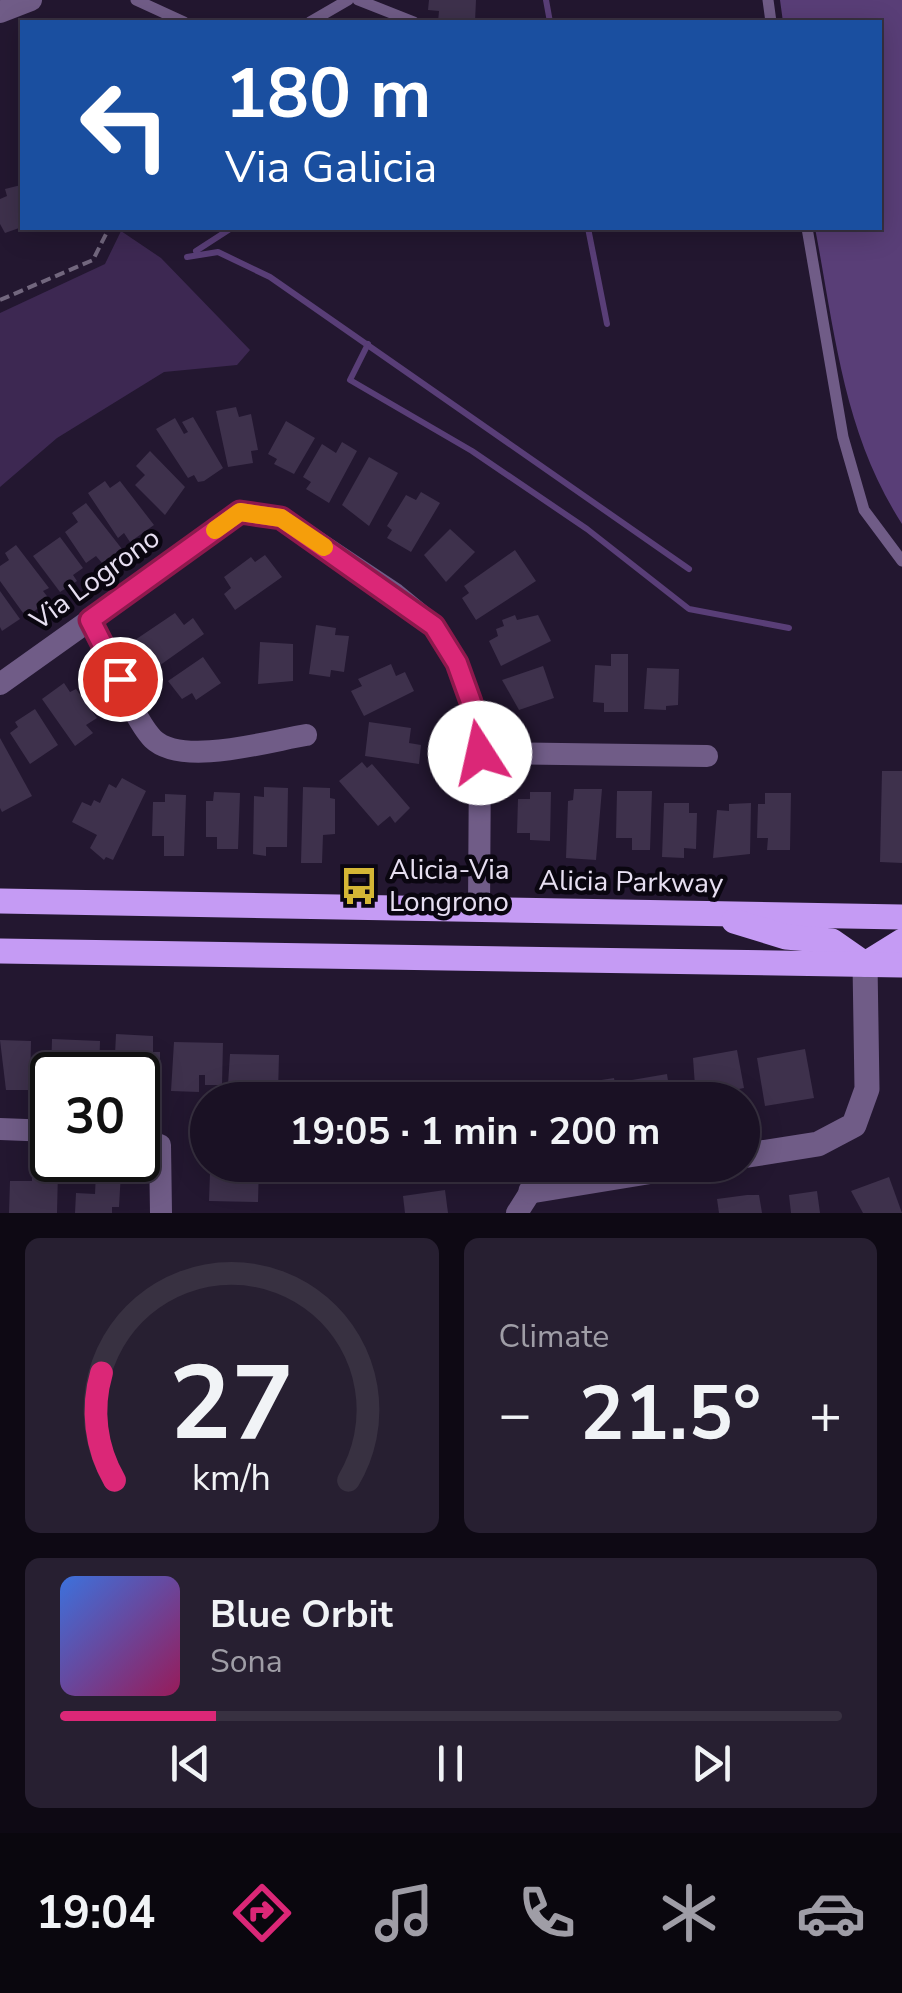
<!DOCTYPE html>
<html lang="en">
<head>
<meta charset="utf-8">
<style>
  body { margin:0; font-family:"Nunito Sans",sans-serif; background:#271f31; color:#f1f3f6; height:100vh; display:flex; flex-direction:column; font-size:38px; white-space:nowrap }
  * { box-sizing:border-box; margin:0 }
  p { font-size:32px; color:#9f9da6 }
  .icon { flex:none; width:55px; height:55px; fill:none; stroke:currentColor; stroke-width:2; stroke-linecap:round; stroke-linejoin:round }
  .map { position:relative; height:1213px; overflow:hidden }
  .details { display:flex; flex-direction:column; gap:25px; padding:25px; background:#0e0914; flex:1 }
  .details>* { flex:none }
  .banner { position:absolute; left:20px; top:20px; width:862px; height:210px; border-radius:0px; box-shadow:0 5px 25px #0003,0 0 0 2px #383141; background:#1a4fa0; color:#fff; overflow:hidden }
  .speed { position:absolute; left:30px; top:1052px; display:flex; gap:20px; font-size:50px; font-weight:700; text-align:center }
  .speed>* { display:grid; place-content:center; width:130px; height:130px; border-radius:50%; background:#1a1124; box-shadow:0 5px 25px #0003,0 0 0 2px #383141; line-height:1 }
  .speed .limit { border:5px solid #111; border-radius:15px; background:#fff; color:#111 }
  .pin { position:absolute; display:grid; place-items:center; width:85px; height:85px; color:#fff; margin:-42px; border:5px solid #fff; border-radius:50%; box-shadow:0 2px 10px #0007 }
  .me { position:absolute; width:110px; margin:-55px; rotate:350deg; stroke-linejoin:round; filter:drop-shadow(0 0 8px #0008) }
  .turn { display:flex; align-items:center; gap:35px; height:210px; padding:0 40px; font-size:45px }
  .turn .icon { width:130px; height:130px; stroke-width:2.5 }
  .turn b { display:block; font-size:70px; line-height:85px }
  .big { font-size:75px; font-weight:700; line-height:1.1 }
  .details .card { flex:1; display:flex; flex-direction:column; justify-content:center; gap:15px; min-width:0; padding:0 35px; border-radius:15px; background:#271f31 }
  .details .dial { align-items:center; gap:0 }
  .dial svg { height:260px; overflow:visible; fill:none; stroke:#383141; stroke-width:7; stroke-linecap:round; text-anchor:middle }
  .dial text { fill:#f1f3f6; stroke:none }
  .song { display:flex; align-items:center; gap:30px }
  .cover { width:120px; height:120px; border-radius:15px; background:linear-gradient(135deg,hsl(220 70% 55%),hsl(330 70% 35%)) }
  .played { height:10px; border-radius:5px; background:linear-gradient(90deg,#db2777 20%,#383141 20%) }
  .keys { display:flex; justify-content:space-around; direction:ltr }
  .heat { display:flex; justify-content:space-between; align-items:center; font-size:55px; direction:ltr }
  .details .tiles { flex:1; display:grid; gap:25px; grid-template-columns:1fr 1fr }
  .card:last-child { grid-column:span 2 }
  .trip { position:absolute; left:190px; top:1082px; width:570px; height:100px; border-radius:50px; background:#1a1124; box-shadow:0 5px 25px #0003,0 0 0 2px #383141; font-weight:700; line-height:100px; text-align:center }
  .menu { display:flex; height:160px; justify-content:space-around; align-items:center; background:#0a070e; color:#9f9da6 }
  .menu .icon { width:70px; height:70px }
  .menu .on { color:#db2777 }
  .menu b { font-size:45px; color:#f1f3f6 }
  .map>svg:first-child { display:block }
  .green { fill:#3d2852 }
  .water { fill:#593e77 }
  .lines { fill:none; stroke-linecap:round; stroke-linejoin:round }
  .stream { stroke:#593e77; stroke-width:6 }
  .building { fill:#3e314c }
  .path { stroke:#72677e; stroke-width:4; stroke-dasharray:10 5; stroke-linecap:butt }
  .service { stroke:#705c87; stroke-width:11 }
  .minor { stroke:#705c87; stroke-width:22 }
  .tertiary { stroke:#705c87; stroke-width:25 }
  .primary { stroke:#c59bf4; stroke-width:25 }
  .route-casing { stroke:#8e194d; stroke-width:25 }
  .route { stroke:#db2777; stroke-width:18 }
  .slow { stroke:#f59e0b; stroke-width:18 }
  .labels { text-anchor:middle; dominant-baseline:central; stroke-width:9; stroke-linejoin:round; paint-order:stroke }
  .street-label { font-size:28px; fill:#e7dff1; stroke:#0a0610 }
  .poi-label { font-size:28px; fill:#e7dff1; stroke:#0a0610; text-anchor:start }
</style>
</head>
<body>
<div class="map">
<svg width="902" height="1213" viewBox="0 0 902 1213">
  <rect width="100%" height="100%" fill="#231730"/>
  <path class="green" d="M121,231L161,258L250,350L237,365L164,372L57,438L0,487V313L105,264Z"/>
  <path class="water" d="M780,0H902V524C843,432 835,332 815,228H880V22H783Z"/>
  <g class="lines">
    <g class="stream">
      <path d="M546,0L550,22"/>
      <path d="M588,228L607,324"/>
      <path d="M196,251L230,229"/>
      <path d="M187,257L218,252L270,277L689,569"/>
      <path d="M368,344L350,380L472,451L587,529L689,609L789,628"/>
    </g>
  </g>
  <g class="building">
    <path d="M429,0H476L475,22H438L439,11L428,10Z"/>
    <path d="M21,185L22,227L5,233L0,224V199L7,196L5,189Z"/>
    <path d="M236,407L239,417L251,414L258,450L251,451L253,463L228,467L216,411Z"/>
    <path d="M193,417L223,468L204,481L198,482L194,475L188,478L156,429L175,418L184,434L188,432L182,422Z"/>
    <path d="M286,421L315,438L294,474L274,464L277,459L268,454Z"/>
    <path d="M342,442L357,451L329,503L306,489L311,482L303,477L322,444L336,453Z"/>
    <path d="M150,451L185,487L165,515L135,485L145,475L136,466Z"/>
    <path d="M369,457L398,473L369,526L342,505Z"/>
    <path d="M105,481L110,488L120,481L154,525L130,542L124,533L118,538L88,493Z"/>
    <path d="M421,492L440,503L411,552L387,538L392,530L387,526L406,495L416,500Z"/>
    <path d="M86,503L122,549L102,563L96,556L86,563L65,532L78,522L72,513Z"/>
    <path d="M450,529L475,552L446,582L424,555Z"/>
    <path d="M60,537L83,568L73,575L77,581L60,592L33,556Z"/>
    <path d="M16,545L49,588L43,591L50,600L26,617L0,581V566L9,560L5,553Z"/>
    <path d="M515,550L536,581L476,620L462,598L469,593L464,586Z"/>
    <path d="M265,555L282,577L235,610L224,594L231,588L224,577L251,557L255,562Z"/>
    <path d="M0,591L20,619L2,631L0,627Z"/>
    <path d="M175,613L184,625L193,618L204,634L156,668L135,640Z"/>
    <path d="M515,615L517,620L538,615L551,641L501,666L489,641L498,636L496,629L504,626L502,620Z"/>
    <path d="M316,625L336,628L335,635L349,636L344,672L331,670L330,677L309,674Z"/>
    <path d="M260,642L293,644V681L258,684Z"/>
    <path d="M611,654H628V712H604V703L593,702L595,665L611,666Z"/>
    <path d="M203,657L221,683L196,700L192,693L182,699L168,681Z"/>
    <path d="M391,664L396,676L405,672L414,691L364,716L351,691L362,686L358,679Z"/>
    <path d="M543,666L554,698L519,710L502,680Z"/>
    <path d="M647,668L679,669L678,705L666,706V710L644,709Z"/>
    <path d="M64,683L70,692L76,689L97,718L86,725L93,733L75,746L42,699Z"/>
    <path d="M35,709L58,745L30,764L10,733L18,727L15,722Z"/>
    <path d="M369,722L411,728L409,743L421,745L419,764L365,756Z"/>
    <path d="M0,738L32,796L2,812L0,808Z"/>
    <path d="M362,762L367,768L372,764L410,808L395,823L390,816L378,826L339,781Z"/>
    <path d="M882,771H902V863L880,862Z"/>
    <path d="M122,778L146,791L113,860L106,857L104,860L90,848L97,835L72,822L82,802L91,806L94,800L100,803L109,784L116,788Z"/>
    <path d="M264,787L288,788L287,847H266V856L253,854L254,796L264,797Z"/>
    <path d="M303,787L330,788V798L335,799V834L323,835L322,863H301Z"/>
    <path d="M574,789H602L596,860L566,858L568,801L573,800Z"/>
    <path d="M617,791H652L650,850H632V838H616Z"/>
    <path d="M214,792L240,793L238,849H217V837H206V801H213Z"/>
    <path d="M530,792H551L550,841L530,840V833H517L518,799H530Z"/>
    <path d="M765,793H791L790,850H767L768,838H757L758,804H765Z"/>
    <path d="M165,794L186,795L184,856H164V836H152L153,802H165Z"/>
    <path d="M664,803H689V813H697L696,849L684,848V858L662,857Z"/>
    <path d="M751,803L750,854L713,858L717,810L729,811V804Z"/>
    <path d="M116,1034L153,1036V1052H160V1087L138,1086V1075H114Z"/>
    <path d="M52,1039L100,1041L99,1075L51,1071Z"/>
    <path d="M0,1040L31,1041L30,1090H6Z"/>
    <path d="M174,1042L223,1043L222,1085H205V1075H199V1092L171,1091Z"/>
    <path d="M805,1049L814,1098L765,1106L757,1058Z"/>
    <path d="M737,1050L744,1088L724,1092L725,1100H696L693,1058Z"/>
    <path d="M230,1054L279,1055L278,1093H257V1100H227Z"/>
    <path d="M667,1074L671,1100H635L632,1080Z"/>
    <path d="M614,1078L618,1100H573L570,1085Z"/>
    <path d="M549,1090L551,1100H510V1097Z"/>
    <path d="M229,1165H259L258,1202L209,1201L210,1173H229Z"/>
    <path d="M32,1170L58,1171L57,1213H9L10,1181H32Z"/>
    <path d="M96,1172H121L119,1207H112V1213H75L76,1193L95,1194Z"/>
    <path d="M889,1177L902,1213H863L851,1191Z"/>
    <path d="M445,1190L448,1213H405L403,1196Z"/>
    <path d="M817,1191L820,1213H791L789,1195Z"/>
    <path d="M747,1195H759L762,1213H719L717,1199Z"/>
  </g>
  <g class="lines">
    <path class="path" d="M0,300L93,260L109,228"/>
    <g class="service">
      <path d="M136,0L184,22"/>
      <path d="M358,0L414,22"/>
      <path d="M768,0L771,22"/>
      <path d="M310,22L348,0"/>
      <path d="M807,228L843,437L864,510L902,561"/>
    </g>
    <g class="minor">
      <path d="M0,12L31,0"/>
      <path d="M90,621C104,648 134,720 153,739C182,767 269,741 306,735"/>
      <path d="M0,684L240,513L281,518L395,594L434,626L457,663L471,703L480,753L479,909"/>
      <path d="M480,753L707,756"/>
      <path d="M0,1129L52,1131"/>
      <path d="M138,1139L160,1145L161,1213"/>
      <path d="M517,1213L531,1191"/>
    </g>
    <g class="tertiary">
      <path d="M742,1156L818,1144L854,1125L867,1089L865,964"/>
      <path d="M531,1191L690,1165"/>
    </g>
    <g class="primary">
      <path d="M0,901L902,917"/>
      <path d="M734,921L786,937L832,941L865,964L902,941"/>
      <path d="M0,951L902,965"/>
    </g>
  </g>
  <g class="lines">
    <g class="route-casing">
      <path id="route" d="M120,679L90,620L240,512L281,518L434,626L457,663L471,702L480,753"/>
    </g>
    <use href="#route" class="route"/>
    <path class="slow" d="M215,530L240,512L281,518L324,547"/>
  </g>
  <defs>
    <g id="bus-bare" transform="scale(3)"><path d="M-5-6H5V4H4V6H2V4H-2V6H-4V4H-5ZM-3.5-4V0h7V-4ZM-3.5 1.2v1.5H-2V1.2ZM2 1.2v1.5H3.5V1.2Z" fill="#d4b635" stroke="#0a0610" stroke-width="2.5" paint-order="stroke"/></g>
  </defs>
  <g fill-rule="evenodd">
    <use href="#bus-bare" x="359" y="886"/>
  </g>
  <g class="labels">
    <g class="street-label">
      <text transform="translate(95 579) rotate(-36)">Via Logrono</text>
      <text transform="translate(631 882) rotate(1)">Alicia Parkway</text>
    </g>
    <g class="poi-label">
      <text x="389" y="870">Alicia-Via<tspan x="389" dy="32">Longrono</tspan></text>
    </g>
  </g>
</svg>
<div class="speed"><div class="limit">30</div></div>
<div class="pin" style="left:120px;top:679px;background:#d93025"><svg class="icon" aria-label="arrive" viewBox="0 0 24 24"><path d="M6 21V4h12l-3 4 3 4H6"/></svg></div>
<svg class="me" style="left:480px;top:753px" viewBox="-20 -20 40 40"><circle r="19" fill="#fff"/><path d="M0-13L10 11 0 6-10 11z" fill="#db2777"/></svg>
<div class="trip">19:05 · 1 min · 200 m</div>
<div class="banner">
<div class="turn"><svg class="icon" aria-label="left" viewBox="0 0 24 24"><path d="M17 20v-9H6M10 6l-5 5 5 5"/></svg><div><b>180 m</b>Via Galicia</div></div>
</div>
</div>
<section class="details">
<div class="tiles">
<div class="card dial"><svg viewBox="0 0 100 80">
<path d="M14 69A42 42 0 1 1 86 69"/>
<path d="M14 69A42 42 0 0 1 10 36" stroke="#db2777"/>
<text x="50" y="56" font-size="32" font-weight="700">27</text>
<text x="50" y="72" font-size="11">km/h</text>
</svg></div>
<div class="card"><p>Climate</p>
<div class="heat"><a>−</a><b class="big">21.5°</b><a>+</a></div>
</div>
<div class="card">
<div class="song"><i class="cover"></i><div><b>Blue Orbit</b><p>Sona</p></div></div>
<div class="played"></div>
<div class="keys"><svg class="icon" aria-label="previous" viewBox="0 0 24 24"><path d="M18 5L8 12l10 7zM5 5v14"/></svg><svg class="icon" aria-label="pause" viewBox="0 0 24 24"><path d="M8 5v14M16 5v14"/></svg><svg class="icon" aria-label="next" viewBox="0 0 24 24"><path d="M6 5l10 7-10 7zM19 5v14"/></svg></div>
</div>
</div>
</section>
<nav class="menu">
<b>19:04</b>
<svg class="icon on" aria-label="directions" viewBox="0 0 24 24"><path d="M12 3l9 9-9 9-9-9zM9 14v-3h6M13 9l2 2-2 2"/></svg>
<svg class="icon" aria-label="music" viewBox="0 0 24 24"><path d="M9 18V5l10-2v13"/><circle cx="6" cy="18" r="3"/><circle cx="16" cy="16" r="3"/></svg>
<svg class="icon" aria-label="phone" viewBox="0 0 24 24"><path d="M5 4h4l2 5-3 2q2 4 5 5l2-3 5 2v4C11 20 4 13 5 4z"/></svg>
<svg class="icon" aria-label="climate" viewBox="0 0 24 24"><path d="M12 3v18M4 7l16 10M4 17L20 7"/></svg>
<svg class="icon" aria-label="car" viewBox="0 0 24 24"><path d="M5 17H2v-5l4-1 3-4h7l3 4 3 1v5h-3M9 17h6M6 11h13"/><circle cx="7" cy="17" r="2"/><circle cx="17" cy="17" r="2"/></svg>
</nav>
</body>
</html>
